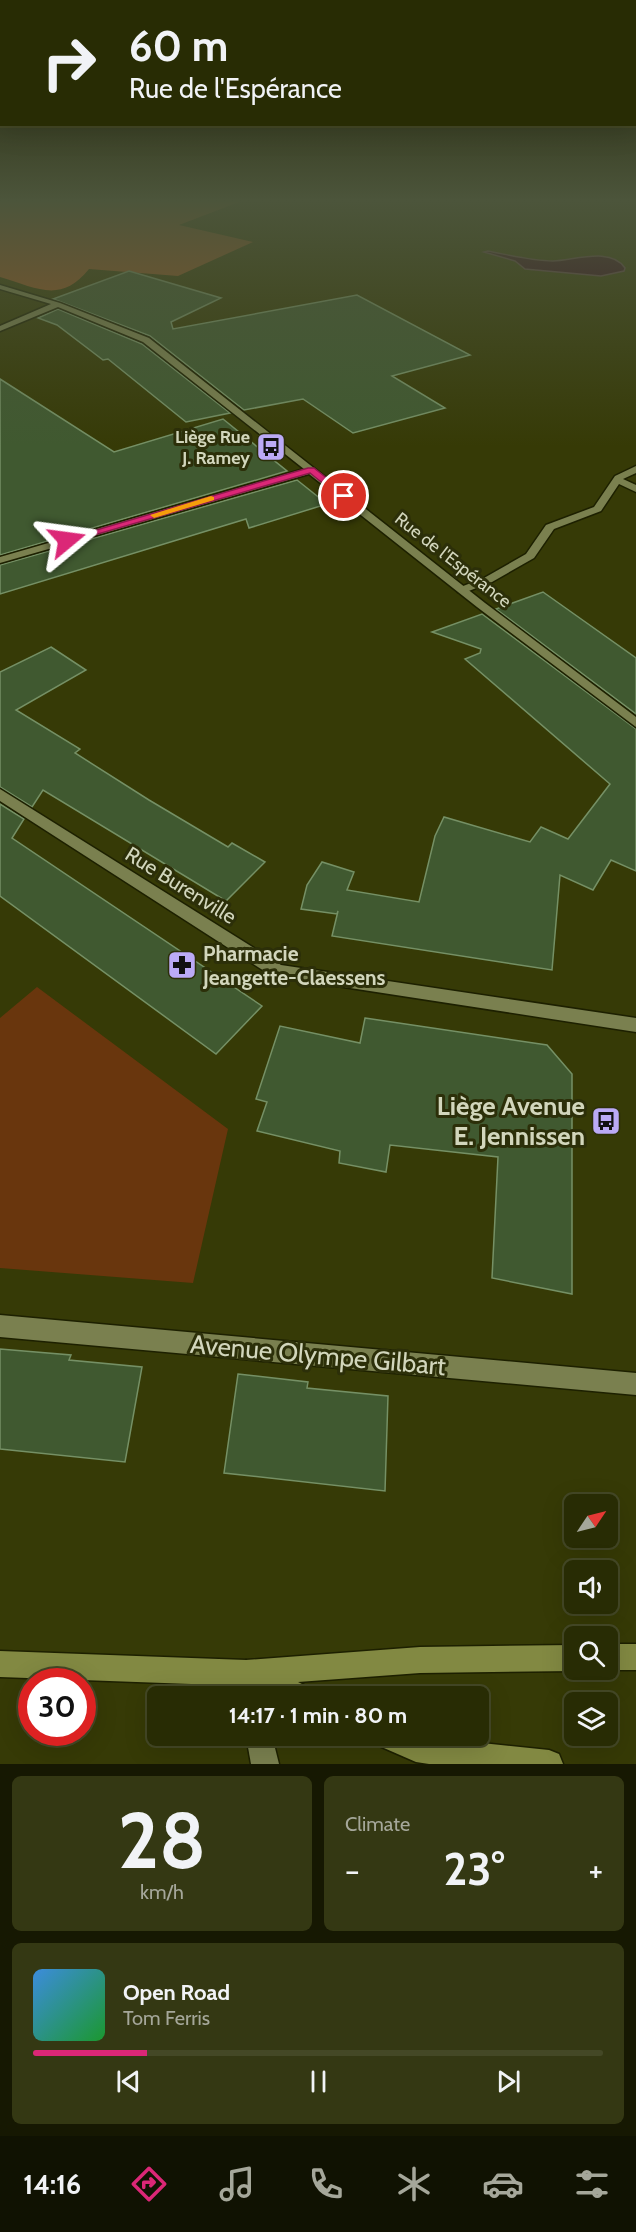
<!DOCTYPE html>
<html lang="en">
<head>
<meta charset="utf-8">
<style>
  body { margin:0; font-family:Cabin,sans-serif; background:#343813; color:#f1f3f6; height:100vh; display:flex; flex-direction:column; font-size:22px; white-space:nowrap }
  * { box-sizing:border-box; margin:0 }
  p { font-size:20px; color:#a5a79a }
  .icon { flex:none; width:33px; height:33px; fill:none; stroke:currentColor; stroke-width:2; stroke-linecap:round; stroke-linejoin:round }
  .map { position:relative; height:1764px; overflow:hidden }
  .sheet { display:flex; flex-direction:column; gap:12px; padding:12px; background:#161802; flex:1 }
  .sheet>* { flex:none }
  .guide { position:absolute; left:0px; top:0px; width:636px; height:126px; box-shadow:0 6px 24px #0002,0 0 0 2px #444826; background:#282c04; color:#f1f3f6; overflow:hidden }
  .needle { width:39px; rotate:55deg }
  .tools { position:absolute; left:564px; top:1494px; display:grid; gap:12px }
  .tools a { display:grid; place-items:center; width:54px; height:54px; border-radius:9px; background:#282c04; box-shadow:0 6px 24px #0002,0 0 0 2px #444826; font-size:30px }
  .speed { position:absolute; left:18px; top:1668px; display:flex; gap:12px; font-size:30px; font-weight:700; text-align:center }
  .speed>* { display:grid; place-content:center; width:78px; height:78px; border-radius:50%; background:#282c04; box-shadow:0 6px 24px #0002,0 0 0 2px #444826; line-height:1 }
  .speed .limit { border:9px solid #d22; background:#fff; color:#111 }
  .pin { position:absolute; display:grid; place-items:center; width:51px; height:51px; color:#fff; margin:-26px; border:3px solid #fff; border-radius:50%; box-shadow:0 2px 6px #0007 }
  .me { position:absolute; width:66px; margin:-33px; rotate:74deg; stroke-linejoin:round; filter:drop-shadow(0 0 4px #0008) }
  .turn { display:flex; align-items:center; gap:21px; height:126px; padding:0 30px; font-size:27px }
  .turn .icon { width:78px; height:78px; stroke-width:2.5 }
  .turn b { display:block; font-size:42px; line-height:51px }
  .big { font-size:45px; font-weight:700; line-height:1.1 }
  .sheet .widget { flex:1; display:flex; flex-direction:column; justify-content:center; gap:9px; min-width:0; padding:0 21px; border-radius:9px; background:#343813 }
  .sheet .dial { align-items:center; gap:0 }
  .dial b { font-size:78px; line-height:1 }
  .song { display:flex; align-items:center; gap:18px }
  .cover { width:72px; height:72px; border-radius:9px; background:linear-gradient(135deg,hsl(210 70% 55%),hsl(130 70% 35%)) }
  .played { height:6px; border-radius:3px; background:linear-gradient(90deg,#db2777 20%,#444826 20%) }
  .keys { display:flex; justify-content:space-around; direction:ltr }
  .heat { display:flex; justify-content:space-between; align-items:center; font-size:33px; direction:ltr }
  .sheet .tiles { flex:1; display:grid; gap:12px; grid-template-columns:1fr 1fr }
  .widget:last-child { grid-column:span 2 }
  .trip { position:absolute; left:147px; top:1686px; width:342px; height:60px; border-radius:9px; background:#282c04; box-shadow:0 6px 24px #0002,0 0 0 2px #444826; font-weight:700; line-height:60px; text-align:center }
  .menu { display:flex; height:96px; justify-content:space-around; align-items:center; background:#101202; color:#a5a79a }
  .menu .icon { width:42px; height:42px }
  .menu .selected { color:#db2777 }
  .menu b { font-size:27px; color:#f1f3f6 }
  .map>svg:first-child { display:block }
  .green { fill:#69360d }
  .forest { fill:#985522 }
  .water { fill:#33031c; stroke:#63424c; stroke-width:1.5 }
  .building { fill:#405930; stroke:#759065; stroke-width:1.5 }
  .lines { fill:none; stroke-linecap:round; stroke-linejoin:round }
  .lane-casing { stroke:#1d2000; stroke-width:3 }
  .street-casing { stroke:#1d2000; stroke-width:3 }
  .secondary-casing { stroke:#1d2000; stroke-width:3 }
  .lane { fill:#7a804f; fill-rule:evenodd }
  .street { fill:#7a804f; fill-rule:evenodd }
  .secondary { fill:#828942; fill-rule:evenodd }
  .route { fill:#db2777; stroke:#8e194d; stroke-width:1.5 }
  .slow { fill:#f59e0b }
  .labels { text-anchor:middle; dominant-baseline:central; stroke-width:6; stroke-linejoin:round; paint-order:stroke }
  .far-poi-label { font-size:18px; font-weight:bold; fill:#d2d6bc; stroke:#2c2f09; text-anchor:end }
  .far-street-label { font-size:18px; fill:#d2d6bc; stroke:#2c2f09 }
  .street-label { font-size:21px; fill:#d2d6bc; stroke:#2c2f09 }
  .poi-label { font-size:21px; font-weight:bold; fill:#d2d6bc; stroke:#2c2f09; text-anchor:start }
  .near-poi-label { font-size:26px; font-weight:bold; fill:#d2d6bc; stroke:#2c2f09; text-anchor:end }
  .near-street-label { font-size:26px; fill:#d2d6bc; stroke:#2c2f09 }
</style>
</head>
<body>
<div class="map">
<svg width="636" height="1764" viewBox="0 0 636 1764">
  <rect width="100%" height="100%" fill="#363a06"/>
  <path class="green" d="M37,987L228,1129L193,1283L0,1268V1018Z"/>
  <path class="forest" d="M0,199H247L179,225L253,242L178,276L89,269C61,304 37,288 0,277Z"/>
  <path class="water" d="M488,251C509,255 532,261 553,261C572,261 611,246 625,268L624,271L601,276L525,269L515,261L484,252Z"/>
  <g class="building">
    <path d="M129,271L221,298L171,322L173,329L357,295L470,355L392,376L445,408L353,433L303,399L244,410L150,336L53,299Z"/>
    <path d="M58,309L142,344L230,413L186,422L108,359L103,360L57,325L38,318Z"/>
    <path d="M0,379L114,452L223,419L287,471L0,555Z"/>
    <path d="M297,480L327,504L249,528L246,519L0,594V565Z"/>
    <path d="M543,592L636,658V714L496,609Z"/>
    <path d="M482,614L636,729V871L611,860L593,890L560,875L552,970L332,936L338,911L337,914L301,909L307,885L322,862L354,872L347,890L419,902L435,836L444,817L530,842L541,827L568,839L610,784L465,659L480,653L481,649L432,632Z"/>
    <path d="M51,647L86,670L16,710L80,749L75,753L149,800L228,847L232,843L265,862L226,901L43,790L32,807L0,787V672Z"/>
    <path d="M0,804L24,819L12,838L262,1006L216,1054L0,896Z"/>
    <path d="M365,1018L547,1045L572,1074V1294L492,1278L498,1157L390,1145L386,1172L339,1163L340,1151L257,1131L267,1102L256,1099L280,1026L360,1043Z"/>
    <path d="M0,1349L71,1355L69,1360L142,1367L125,1462L0,1449Z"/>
    <path d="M238,1374L308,1382L307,1388L388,1396L385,1491L224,1473Z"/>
  </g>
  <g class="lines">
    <g class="lane-casing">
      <g id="lane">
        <path d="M636,466V473L623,479L636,485V492L619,484L601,511L554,529L534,558L492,582L466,592H458V588L484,578L526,554L546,525L594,507L615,476Z"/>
        <path d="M0,1315L636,1373V1395L0,1337Z"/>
        <path d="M246,1660L255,1664L264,1696H238L233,1673L237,1664Z"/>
        <path d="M246,1736H272L279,1764H251Z"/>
      </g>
    </g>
    <g class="street-casing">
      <g id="street">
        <path d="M0,285L60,303L149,338L485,603L636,717V727L477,607L309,474L0,563V557L304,469L143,342L58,307L0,331V326L51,304L0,289Z"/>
        <path d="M0,789L281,965L636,1018V1032L272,976L0,801Z"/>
      </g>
    </g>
    <g class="secondary-casing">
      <g id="secondary">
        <path d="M608,1644H636V1670H607Z"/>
        <path d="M574,1645V1670H577L574,1671L420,1673L298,1682L308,1687L312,1696H270L246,1686L0,1677V1651L246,1660L420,1647Z"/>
        <path d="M373,1736H416L549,1750L559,1754L563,1764H429L416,1762L377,1745Z"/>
      </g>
    </g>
    <use href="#lane" class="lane"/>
    <use href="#street" class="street"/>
    <use href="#secondary" class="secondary"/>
  </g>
  <linearGradient id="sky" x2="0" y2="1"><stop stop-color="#1e2003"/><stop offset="0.45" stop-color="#4c553b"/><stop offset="1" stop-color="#4c553b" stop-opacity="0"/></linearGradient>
  <rect width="636" height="446" fill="url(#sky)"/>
  <path class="route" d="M308,468H314L347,494V498H341L310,473L70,542L62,540Z"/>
  <path class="slow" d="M211,496L214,497V500L154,518L150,515Z"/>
  <defs>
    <g id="bus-square" transform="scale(1.5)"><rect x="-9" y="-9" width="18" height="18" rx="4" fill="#bbaaf6" stroke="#2c2f09"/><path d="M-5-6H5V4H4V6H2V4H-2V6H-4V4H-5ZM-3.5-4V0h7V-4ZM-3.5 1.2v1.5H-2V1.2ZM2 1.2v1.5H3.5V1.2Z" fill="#111"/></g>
    <g id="pharmacy-square" transform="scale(1.5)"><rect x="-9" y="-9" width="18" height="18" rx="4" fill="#bbaaf6" stroke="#2c2f09"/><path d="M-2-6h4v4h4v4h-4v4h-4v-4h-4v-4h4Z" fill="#111"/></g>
  </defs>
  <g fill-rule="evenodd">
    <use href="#bus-square" x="271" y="447"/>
    <use href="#pharmacy-square" x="182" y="965"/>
    <use href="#bus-square" x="606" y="1121"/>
  </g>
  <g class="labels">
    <g class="far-poi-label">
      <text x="250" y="437">Liège Rue<tspan x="250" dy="21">J. Ramey</tspan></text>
    </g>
    <g class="far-street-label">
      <text transform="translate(453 560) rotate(38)">Rue de l'Espérance</text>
    </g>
    <g class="street-label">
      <text transform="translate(181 885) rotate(32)">Rue Burenville</text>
    </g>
    <g class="poi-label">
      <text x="203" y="953">Pharmacie<tspan x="203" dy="24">Jeangette-Claessens</tspan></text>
    </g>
    <g class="near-poi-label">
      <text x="585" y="1106">Liège Avenue<tspan x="585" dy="30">E. Jennissen</tspan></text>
    </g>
    <g class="near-street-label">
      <text transform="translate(318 1355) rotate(5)">Avenue Olympe Gilbart</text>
    </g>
  </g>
</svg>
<div class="tools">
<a><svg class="needle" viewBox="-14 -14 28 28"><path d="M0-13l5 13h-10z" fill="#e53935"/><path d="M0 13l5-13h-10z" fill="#a5a79a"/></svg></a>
<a><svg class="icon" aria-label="sound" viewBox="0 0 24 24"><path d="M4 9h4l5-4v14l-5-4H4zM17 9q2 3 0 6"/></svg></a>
<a><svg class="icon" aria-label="search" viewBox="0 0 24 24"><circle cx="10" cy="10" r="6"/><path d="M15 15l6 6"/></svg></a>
<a><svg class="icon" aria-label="layers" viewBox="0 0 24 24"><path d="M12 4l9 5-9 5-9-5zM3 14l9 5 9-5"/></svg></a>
</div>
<div class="speed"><div class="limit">30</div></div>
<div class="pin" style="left:344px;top:496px;background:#d93025"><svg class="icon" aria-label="arrive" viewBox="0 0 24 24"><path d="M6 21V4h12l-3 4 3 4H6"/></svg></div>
<svg class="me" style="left:67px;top:540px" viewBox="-20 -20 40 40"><path d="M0-17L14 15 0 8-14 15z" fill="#db2777" stroke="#fff" stroke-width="4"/></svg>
<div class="trip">14:17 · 1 min · 80 m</div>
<div class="guide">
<div class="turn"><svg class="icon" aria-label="right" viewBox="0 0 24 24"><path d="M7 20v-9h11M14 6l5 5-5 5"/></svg><div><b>60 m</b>Rue de l'Espérance</div></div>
</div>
</div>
<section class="sheet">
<div class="tiles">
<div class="widget dial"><b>28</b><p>km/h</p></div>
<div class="widget"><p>Climate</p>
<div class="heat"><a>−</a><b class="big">23°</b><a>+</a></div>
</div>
<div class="widget">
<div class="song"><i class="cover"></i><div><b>Open Road</b><p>Tom Ferris</p></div></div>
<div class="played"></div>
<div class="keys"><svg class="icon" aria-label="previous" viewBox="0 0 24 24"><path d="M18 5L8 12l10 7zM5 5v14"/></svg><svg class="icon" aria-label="pause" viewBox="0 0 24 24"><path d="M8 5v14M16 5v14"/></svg><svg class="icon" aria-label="next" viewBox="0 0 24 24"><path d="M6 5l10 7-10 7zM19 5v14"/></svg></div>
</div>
</div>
</section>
<nav class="menu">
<b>14:16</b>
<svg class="icon selected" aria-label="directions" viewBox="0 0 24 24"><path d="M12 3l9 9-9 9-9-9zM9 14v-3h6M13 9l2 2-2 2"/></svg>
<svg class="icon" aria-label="music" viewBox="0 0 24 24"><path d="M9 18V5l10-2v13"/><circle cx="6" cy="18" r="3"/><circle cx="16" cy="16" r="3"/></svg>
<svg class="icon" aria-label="phone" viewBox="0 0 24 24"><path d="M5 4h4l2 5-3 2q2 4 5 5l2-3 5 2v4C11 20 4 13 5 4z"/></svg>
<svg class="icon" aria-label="climate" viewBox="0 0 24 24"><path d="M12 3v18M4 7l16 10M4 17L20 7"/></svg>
<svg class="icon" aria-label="car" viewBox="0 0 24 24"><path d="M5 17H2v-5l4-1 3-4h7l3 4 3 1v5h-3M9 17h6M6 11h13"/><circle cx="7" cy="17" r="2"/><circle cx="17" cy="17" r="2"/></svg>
<svg class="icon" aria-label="filters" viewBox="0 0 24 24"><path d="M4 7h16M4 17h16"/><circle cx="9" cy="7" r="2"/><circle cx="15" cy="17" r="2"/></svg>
</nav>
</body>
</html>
